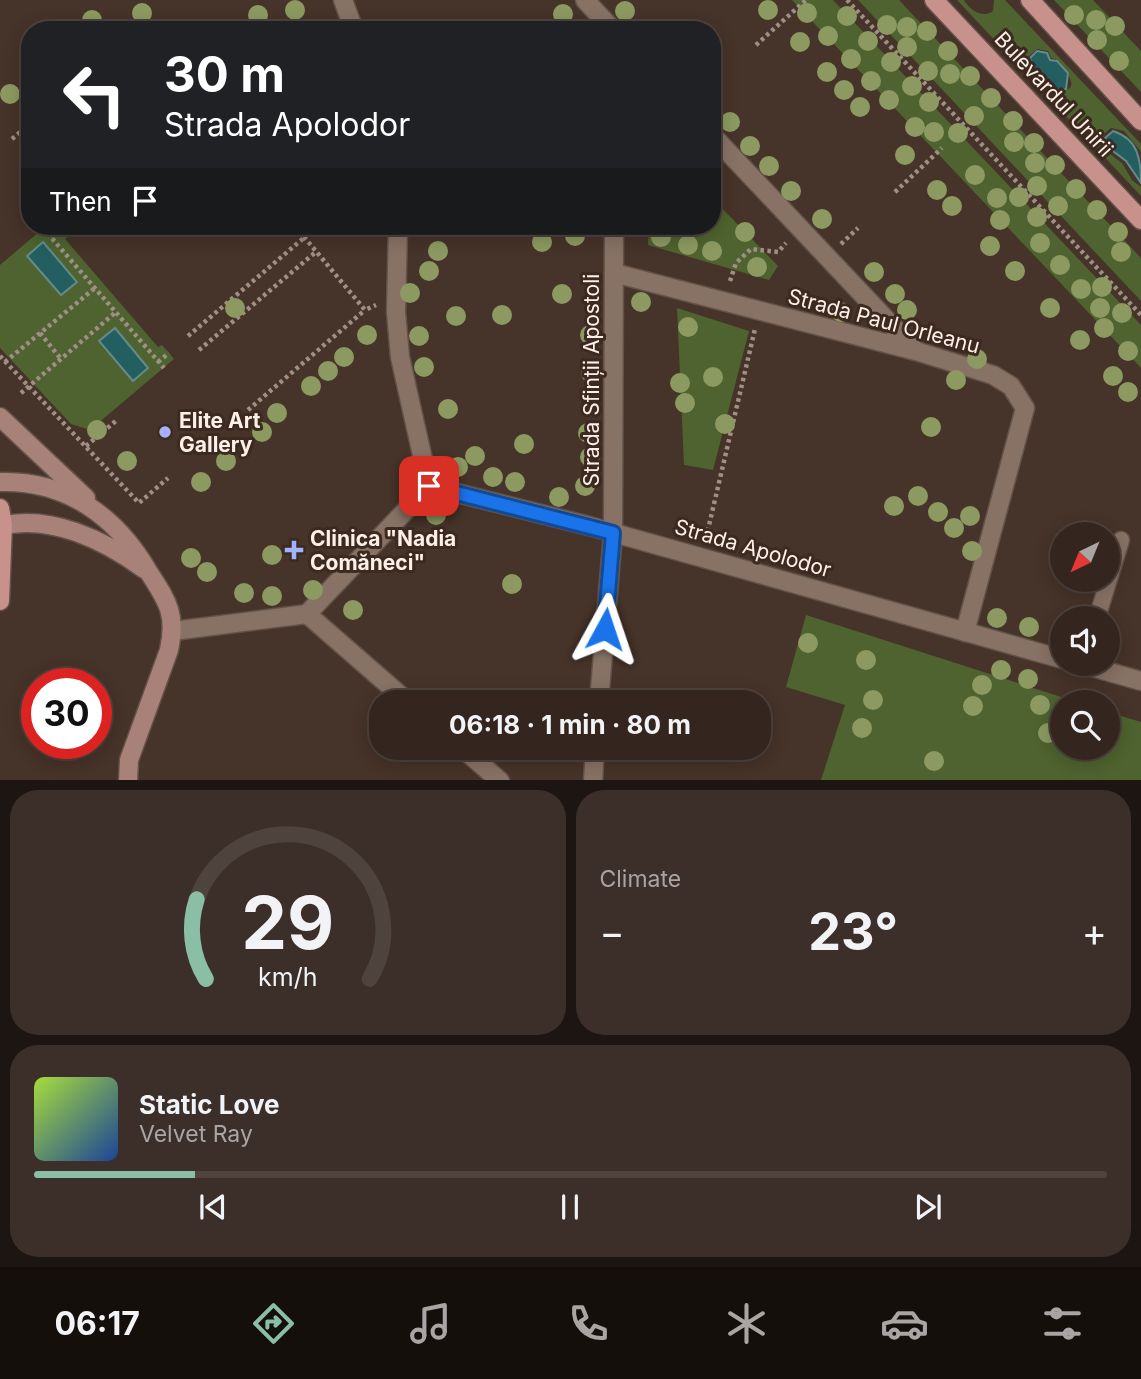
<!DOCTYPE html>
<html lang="en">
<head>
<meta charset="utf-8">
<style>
  body { margin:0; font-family:Inter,sans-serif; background:#3c2e28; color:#f1f3f6; height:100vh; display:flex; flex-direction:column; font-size:26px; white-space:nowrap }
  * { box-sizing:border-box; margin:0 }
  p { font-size:23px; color:#a9a5a4 }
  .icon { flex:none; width:38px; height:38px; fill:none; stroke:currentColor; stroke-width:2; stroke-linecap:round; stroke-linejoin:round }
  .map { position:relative; height:780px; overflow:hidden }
  .sheet { display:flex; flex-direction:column; gap:10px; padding:10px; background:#1d1511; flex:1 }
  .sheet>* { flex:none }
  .banner { position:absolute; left:21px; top:21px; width:700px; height:214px; border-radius:28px; box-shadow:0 4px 18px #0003,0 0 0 2px #4e433d; background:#202124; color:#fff; overflow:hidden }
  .needle { width:46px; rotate:223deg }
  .fabs { position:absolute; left:1050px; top:522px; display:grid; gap:14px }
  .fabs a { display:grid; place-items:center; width:70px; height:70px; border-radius:50%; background:#34261f; box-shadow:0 4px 18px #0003,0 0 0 2px #4e433d; font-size:35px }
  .speed { position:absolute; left:21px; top:668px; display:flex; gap:14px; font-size:35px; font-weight:700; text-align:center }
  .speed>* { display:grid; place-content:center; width:91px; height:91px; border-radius:50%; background:#34261f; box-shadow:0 4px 18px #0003,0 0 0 2px #4e433d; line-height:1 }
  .speed .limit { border:10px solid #d22; background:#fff; color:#111 }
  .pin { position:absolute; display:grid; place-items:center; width:60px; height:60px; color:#fff; margin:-30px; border-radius:14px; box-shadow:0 4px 10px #0006 }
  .me { position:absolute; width:77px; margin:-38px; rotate:5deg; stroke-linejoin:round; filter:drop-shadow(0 0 5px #0008) }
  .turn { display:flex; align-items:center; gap:24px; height:147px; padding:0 28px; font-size:32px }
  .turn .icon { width:91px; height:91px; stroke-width:2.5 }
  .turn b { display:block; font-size:49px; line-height:60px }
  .then { display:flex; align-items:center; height:66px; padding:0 28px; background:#0003; gap:14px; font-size:26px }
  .big { font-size:52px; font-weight:700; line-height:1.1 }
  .sheet .tile { flex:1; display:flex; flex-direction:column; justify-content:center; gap:10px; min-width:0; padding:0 24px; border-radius:28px; background:#3c2e28 }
  .sheet .dial { align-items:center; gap:0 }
  .dial svg { height:182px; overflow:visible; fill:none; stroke:#4e433d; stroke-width:7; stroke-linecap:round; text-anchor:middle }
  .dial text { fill:#f1f3f6; stroke:none }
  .song { display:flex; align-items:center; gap:21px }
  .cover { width:84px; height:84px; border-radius:10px; background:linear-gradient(135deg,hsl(80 70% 55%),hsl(220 70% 35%)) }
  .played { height:7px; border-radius:4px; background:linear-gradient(90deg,#8abfa5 15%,#4e433d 15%) }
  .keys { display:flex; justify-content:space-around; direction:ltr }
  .heat { display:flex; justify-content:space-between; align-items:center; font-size:38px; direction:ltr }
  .sheet .tiles { flex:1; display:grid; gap:10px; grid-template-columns:1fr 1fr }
  .tile:last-child { grid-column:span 2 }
  .trip { position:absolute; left:369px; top:690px; width:402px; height:70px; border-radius:28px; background:#34261f; box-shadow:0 4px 18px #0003,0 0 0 2px #4e433d; font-weight:700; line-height:70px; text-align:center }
  .dock { display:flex; height:112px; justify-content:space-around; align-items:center; background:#150f0c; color:#a9a5a4 }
  .dock .icon { width:49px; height:49px }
  .dock .selected { color:#8abfa5 }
  .dock b { font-size:32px; color:#f1f3f6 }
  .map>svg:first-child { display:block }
  .green { fill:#4e632f; fill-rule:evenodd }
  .water { fill:#235e61; stroke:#648a8a; stroke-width:2 }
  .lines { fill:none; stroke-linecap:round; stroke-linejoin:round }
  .service-casing { stroke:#625249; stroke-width:19 }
  .minor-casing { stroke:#625249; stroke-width:21 }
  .secondary-casing { stroke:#625249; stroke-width:21 }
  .primary-casing { stroke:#625249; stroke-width:21 }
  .path { stroke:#9f8f86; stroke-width:4.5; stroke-dasharray:3.5 3.5; stroke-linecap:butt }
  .service { stroke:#887266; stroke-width:16 }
  .minor { stroke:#887266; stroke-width:18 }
  .secondary { stroke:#a88279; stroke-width:18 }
  .primary { stroke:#c8918b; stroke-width:18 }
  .tree { fill:#8c9a61 }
  .route-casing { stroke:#114b97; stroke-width:18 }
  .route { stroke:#1a73e8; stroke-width:12 }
  .poi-dot { fill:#a2b2fd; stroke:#3c291f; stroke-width:2.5 }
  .labels { text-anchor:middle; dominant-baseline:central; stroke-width:6; stroke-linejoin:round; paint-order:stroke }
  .street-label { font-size:21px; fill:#fdf0e9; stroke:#3c291f }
  .poi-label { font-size:21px; font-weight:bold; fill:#fdf0e9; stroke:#3c291f; text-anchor:start }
</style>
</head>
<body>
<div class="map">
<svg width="1141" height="781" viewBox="0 0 1141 781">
  <rect width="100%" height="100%" fill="#463329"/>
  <g class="green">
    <path d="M792,0H833L1141,325V368Z"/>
    <path d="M858,0H899L1141,258V301Z"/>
    <path d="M957,0H964C970,10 982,19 993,11L994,0H1005L1141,144V152L1124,131L1111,128L1104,134L1106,151L1122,163L1132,180L1141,187V196ZM1037,49L1048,51L1051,58C1060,60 1058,62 1063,68C1092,102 1037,95 1028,57Z"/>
    <path d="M1054,0H1093L1141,51V92Z"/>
    <path d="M712,198L778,266L769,280L648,245L649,226H712Z"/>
    <path d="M46,226H61L69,235L65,239L158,347L162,345L174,359L90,430L71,424L0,348V265Z"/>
    <path d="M677,308L749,331L713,470L684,465Z"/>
    <path d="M806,615L1077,702H1062V747H1108V712L1141,722V780H821L845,705L786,687Z"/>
  </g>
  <g class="water">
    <path d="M1037,51L1047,53L1050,60L1057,61L1068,73L1066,89C1055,92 1041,82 1039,70L1033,68L1030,58Z"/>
    <path d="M1113,131C1138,139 1141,159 1141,183L1126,161L1109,148L1105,138Z"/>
    <path d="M43,242L77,282L61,295L27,256Z"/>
    <path d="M115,328L148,368L133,381L99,341Z"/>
  </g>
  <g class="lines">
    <g class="service-casing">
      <path id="service" d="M1097,618L1121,540"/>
    </g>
    <g class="minor-casing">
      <g id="minor">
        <path d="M343,0L354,30"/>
        <path d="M585,0L613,30"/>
        <path d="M712,135L916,351"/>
        <path d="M398,226L396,312L400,357L429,486"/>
        <path d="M614,273L916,351L993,375L1011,386L1025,408L965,632"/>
        <path d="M429,486L589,526L1062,659"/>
        <path d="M307,614L408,702"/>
        <path d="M173,631L307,614L429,486"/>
        <path d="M1078,663L1141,681"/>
        <path d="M599,702L613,533L614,226"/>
        <path d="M461,747L500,781"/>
        <path d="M593,781L595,747"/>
      </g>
    </g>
    <g class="secondary-casing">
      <g id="secondary">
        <path d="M0,417L86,498"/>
        <path d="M0,482C66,480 116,516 148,571C167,601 177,613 169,650L129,760L128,781"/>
        <path d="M0,526C51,514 104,540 144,569"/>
      </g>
    </g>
    <g class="primary-casing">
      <g id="primary">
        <path d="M934,0L1141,220"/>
        <path d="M1030,0L1141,121"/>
        <path d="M0,508L3,525L0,601"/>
      </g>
    </g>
    <g class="path">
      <path d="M847,0L1141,315"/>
      <path d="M756,45L806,0"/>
      <path d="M712,87L719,81"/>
      <path d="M12,139L30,124"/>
      <path d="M895,192L942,148"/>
      <path d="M295,226L365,310L376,305"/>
      <path d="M43,228L164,368"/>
      <path d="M50,236L61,226"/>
      <path d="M841,244L858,228"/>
      <path d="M730,281L736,263L751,249L778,252L786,243"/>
      <path d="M40,333L61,359"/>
      <path d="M188,336L305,237"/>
      <path d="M199,350L317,251"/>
      <path d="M0,356L139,503L168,478"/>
      <path d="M5,362L95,288"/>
      <path d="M158,362L169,353"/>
      <path d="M21,393L116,312"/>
      <path d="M248,410L365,310"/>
      <path d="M86,446L117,420"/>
      <path d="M706,538L755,329"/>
    </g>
    <use href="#service" class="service"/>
    <use href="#minor" class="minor"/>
    <use href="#secondary" class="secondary"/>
    <use href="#primary" class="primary"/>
  </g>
  <g class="tree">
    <circle cx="295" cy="10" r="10"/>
    <circle cx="768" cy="10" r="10"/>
    <circle cx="625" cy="11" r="10"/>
    <circle cx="142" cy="13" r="10"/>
    <circle cx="807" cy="13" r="10"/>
    <circle cx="563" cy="14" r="10"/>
    <circle cx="258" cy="15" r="10"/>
    <circle cx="1074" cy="15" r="10"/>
    <circle cx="847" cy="16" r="10"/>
    <circle cx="92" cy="20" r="10"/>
    <circle cx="1096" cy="20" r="10"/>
    <circle cx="887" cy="25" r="10"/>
    <circle cx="1115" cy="26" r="10"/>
    <circle cx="907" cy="27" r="10"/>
    <circle cx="927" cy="31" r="10"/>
    <circle cx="828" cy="36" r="10"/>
    <circle cx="1097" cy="40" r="10"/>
    <circle cx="868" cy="41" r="10"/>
    <circle cx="800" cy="42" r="10"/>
    <circle cx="907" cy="47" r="10"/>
    <circle cx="948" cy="51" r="10"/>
    <circle cx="851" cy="59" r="10"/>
    <circle cx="1119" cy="61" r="10"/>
    <circle cx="891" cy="62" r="10"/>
    <circle cx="928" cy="71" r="10"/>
    <circle cx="827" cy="72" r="10"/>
    <circle cx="950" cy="74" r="10"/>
    <circle cx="970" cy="76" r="10"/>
    <circle cx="871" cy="81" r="10"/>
    <circle cx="912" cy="86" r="10"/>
    <circle cx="844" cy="90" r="10"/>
    <circle cx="10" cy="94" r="10"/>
    <circle cx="991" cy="98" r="10"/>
    <circle cx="889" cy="100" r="10"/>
    <circle cx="929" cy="102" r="10"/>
    <circle cx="860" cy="107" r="10"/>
    <circle cx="974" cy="116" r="10"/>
    <circle cx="1013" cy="121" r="10"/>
    <circle cx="730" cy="122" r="10"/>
    <circle cx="915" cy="127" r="10"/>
    <circle cx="934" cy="132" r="10"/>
    <circle cx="958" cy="133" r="10"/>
    <circle cx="1014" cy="142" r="10"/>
    <circle cx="1034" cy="143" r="10"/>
    <circle cx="750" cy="146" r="10"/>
    <circle cx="905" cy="155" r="10"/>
    <circle cx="1035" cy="163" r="10"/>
    <circle cx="1055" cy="165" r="10"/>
    <circle cx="769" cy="166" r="10"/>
    <circle cx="975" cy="175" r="10"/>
    <circle cx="1037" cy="186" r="10"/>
    <circle cx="1076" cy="189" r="10"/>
    <circle cx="937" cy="190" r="10"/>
    <circle cx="791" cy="191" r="10"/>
    <circle cx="1019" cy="197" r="10"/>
    <circle cx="997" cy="198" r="10"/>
    <circle cx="952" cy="206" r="10"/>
    <circle cx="1058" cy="206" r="10"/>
    <circle cx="1097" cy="210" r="10"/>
    <circle cx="1037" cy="217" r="10"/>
    <circle cx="822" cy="219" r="10"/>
    <circle cx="1000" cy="220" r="10"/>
    <circle cx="745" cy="232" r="10"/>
    <circle cx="1118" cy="232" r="10"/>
    <circle cx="575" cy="236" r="10"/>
    <circle cx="661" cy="237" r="10"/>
    <circle cx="542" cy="242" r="10"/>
    <circle cx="1040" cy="243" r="10"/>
    <circle cx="688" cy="245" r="10"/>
    <circle cx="990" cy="246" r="10"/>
    <circle cx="438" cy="251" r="10"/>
    <circle cx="712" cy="251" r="10"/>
    <circle cx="1121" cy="252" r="10"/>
    <circle cx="1060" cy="265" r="10"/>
    <circle cx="757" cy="267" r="10"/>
    <circle cx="429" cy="271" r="10"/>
    <circle cx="1015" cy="271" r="10"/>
    <circle cx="874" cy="272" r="10"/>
    <circle cx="1102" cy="287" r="10"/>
    <circle cx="1081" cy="289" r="10"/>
    <circle cx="410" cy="293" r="10"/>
    <circle cx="562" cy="294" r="10"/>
    <circle cx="895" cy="294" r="10"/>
    <circle cx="641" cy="302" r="10"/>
    <circle cx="235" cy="308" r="10"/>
    <circle cx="1050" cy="308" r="10"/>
    <circle cx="1100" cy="308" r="10"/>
    <circle cx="907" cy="310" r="10"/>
    <circle cx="841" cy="312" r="10"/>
    <circle cx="1122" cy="313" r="10"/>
    <circle cx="502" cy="315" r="10"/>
    <circle cx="456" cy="316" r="10"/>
    <circle cx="688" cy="327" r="10"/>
    <circle cx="1104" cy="328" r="10"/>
    <circle cx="367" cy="335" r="10"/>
    <circle cx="590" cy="335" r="10"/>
    <circle cx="419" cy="336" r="10"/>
    <circle cx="1080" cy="340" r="10"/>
    <circle cx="1128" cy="351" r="10"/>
    <circle cx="344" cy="357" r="10"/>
    <circle cx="977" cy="359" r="10"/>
    <circle cx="424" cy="367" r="10"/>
    <circle cx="328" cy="371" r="10"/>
    <circle cx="591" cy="373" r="10"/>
    <circle cx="1113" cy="376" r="10"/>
    <circle cx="713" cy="377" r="10"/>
    <circle cx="956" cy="380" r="10"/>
    <circle cx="680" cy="383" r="10"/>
    <circle cx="311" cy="386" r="10"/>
    <circle cx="1128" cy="392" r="10"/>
    <circle cx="685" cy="403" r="10"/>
    <circle cx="448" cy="409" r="10"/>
    <circle cx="277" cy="413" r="10"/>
    <circle cx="725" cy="424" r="10"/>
    <circle cx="931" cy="427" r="10"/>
    <circle cx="97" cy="430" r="10"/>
    <circle cx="262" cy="432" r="10"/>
    <circle cx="588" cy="433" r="10"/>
    <circle cx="524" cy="444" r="10"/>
    <circle cx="475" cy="456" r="10"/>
    <circle cx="590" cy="457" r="10"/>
    <circle cx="127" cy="461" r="10"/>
    <circle cx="226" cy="461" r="10"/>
    <circle cx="458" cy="467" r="10"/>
    <circle cx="493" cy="477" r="10"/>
    <circle cx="201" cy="482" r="10"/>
    <circle cx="515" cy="482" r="10"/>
    <circle cx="585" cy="486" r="10"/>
    <circle cx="918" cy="496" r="10"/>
    <circle cx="559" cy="497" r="10"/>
    <circle cx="894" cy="506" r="10"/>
    <circle cx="938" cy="512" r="10"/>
    <circle cx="436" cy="515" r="10"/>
    <circle cx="970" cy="516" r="10"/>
    <circle cx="954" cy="528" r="10"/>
    <circle cx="972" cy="551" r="10"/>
    <circle cx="272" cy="555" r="10"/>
    <circle cx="191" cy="558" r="10"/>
    <circle cx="207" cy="572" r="10"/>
    <circle cx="512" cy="584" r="10"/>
    <circle cx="313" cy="590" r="10"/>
    <circle cx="244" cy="593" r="10"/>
    <circle cx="272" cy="596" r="10"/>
    <circle cx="353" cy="610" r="10"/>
    <circle cx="997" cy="618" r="10"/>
    <circle cx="1029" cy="627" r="10"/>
    <circle cx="808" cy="643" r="10"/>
    <circle cx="866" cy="660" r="10"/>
    <circle cx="1001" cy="670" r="10"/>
    <circle cx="1028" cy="679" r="10"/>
    <circle cx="982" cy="685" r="10"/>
    <circle cx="873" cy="700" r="10"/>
    <circle cx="1040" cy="705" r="10"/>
    <circle cx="973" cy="706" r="10"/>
    <circle cx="862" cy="728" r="10"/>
    <circle cx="1048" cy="733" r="10"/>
    <circle cx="934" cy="761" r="10"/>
  </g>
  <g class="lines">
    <g class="route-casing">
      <path id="route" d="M429,486L613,533L605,629"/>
    </g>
    <use href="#route" class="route"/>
  </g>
  <g class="poi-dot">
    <circle cx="165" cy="432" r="7"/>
    <path d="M290.5 539.5h7v7h7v7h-7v7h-7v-7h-7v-7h7z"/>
  </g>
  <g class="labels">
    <g class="street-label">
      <text transform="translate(1054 94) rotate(47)">Bulevardul Unirii</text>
      <text transform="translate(884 321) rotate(15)">Strada Paul Orleanu</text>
      <text transform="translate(591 380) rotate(-90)">Strada Sfinții Apostoli</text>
      <text transform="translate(753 548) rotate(16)">Strada Apolodor</text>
    </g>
    <g class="poi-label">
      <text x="179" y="420">Elite Art<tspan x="179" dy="24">Gallery</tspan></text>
      <text x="310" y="538">Clinica "Nadia<tspan x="310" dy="24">Comăneci"</tspan></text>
    </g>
  </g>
</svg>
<div class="fabs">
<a><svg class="needle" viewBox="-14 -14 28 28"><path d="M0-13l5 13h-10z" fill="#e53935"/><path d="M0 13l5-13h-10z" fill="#a9a5a4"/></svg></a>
<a><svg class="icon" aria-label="sound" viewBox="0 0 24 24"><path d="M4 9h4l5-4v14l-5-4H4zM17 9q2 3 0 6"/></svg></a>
<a><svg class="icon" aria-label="search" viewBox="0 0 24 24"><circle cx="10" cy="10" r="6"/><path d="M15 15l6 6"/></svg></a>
</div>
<div class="speed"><div class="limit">30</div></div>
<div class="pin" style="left:429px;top:486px;background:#d93025"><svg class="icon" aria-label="arrive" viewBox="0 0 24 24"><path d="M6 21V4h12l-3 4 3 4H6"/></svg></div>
<svg class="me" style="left:605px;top:629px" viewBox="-20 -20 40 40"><path d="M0-17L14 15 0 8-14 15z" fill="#1a73e8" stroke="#fff" stroke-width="4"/></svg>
<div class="trip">06:18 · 1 min · 80 m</div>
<div class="banner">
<div class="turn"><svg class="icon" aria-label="left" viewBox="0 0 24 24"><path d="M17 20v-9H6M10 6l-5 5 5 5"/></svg><div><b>30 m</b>Strada Apolodor</div></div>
<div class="then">Then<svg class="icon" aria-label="arrive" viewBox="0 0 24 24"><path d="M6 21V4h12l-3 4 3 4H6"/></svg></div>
</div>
</div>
<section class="sheet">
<div class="tiles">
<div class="tile dial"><svg viewBox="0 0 100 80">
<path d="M14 69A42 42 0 1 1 86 69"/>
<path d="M14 69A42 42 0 0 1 10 34" stroke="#8abfa5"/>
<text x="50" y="56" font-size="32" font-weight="700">29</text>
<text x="50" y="72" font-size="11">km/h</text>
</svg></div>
<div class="tile"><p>Climate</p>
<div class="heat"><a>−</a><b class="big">23°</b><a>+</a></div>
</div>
<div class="tile">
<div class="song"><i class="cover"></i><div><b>Static Love</b><p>Velvet Ray</p></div></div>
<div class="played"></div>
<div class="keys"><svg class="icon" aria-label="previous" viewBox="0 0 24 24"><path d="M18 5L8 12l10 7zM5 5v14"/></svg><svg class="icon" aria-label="pause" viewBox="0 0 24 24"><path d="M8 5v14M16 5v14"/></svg><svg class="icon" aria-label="next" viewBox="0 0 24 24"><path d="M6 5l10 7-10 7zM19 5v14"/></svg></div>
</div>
</div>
</section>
<nav class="dock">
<b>06:17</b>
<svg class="icon selected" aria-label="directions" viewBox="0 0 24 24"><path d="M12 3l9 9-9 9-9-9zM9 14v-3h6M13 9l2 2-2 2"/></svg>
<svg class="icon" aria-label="music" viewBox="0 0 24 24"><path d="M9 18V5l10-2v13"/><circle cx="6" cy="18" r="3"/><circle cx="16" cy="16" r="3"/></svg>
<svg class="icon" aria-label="phone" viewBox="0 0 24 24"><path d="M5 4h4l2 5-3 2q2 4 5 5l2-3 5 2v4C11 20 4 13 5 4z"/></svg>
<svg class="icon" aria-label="climate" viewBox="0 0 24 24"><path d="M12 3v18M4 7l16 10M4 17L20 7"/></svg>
<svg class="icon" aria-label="car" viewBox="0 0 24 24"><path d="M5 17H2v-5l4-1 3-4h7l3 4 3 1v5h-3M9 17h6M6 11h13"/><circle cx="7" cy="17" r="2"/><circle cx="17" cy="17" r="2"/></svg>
<svg class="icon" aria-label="filters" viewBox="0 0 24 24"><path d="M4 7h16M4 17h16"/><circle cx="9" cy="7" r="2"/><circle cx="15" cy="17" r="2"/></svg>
</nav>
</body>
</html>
